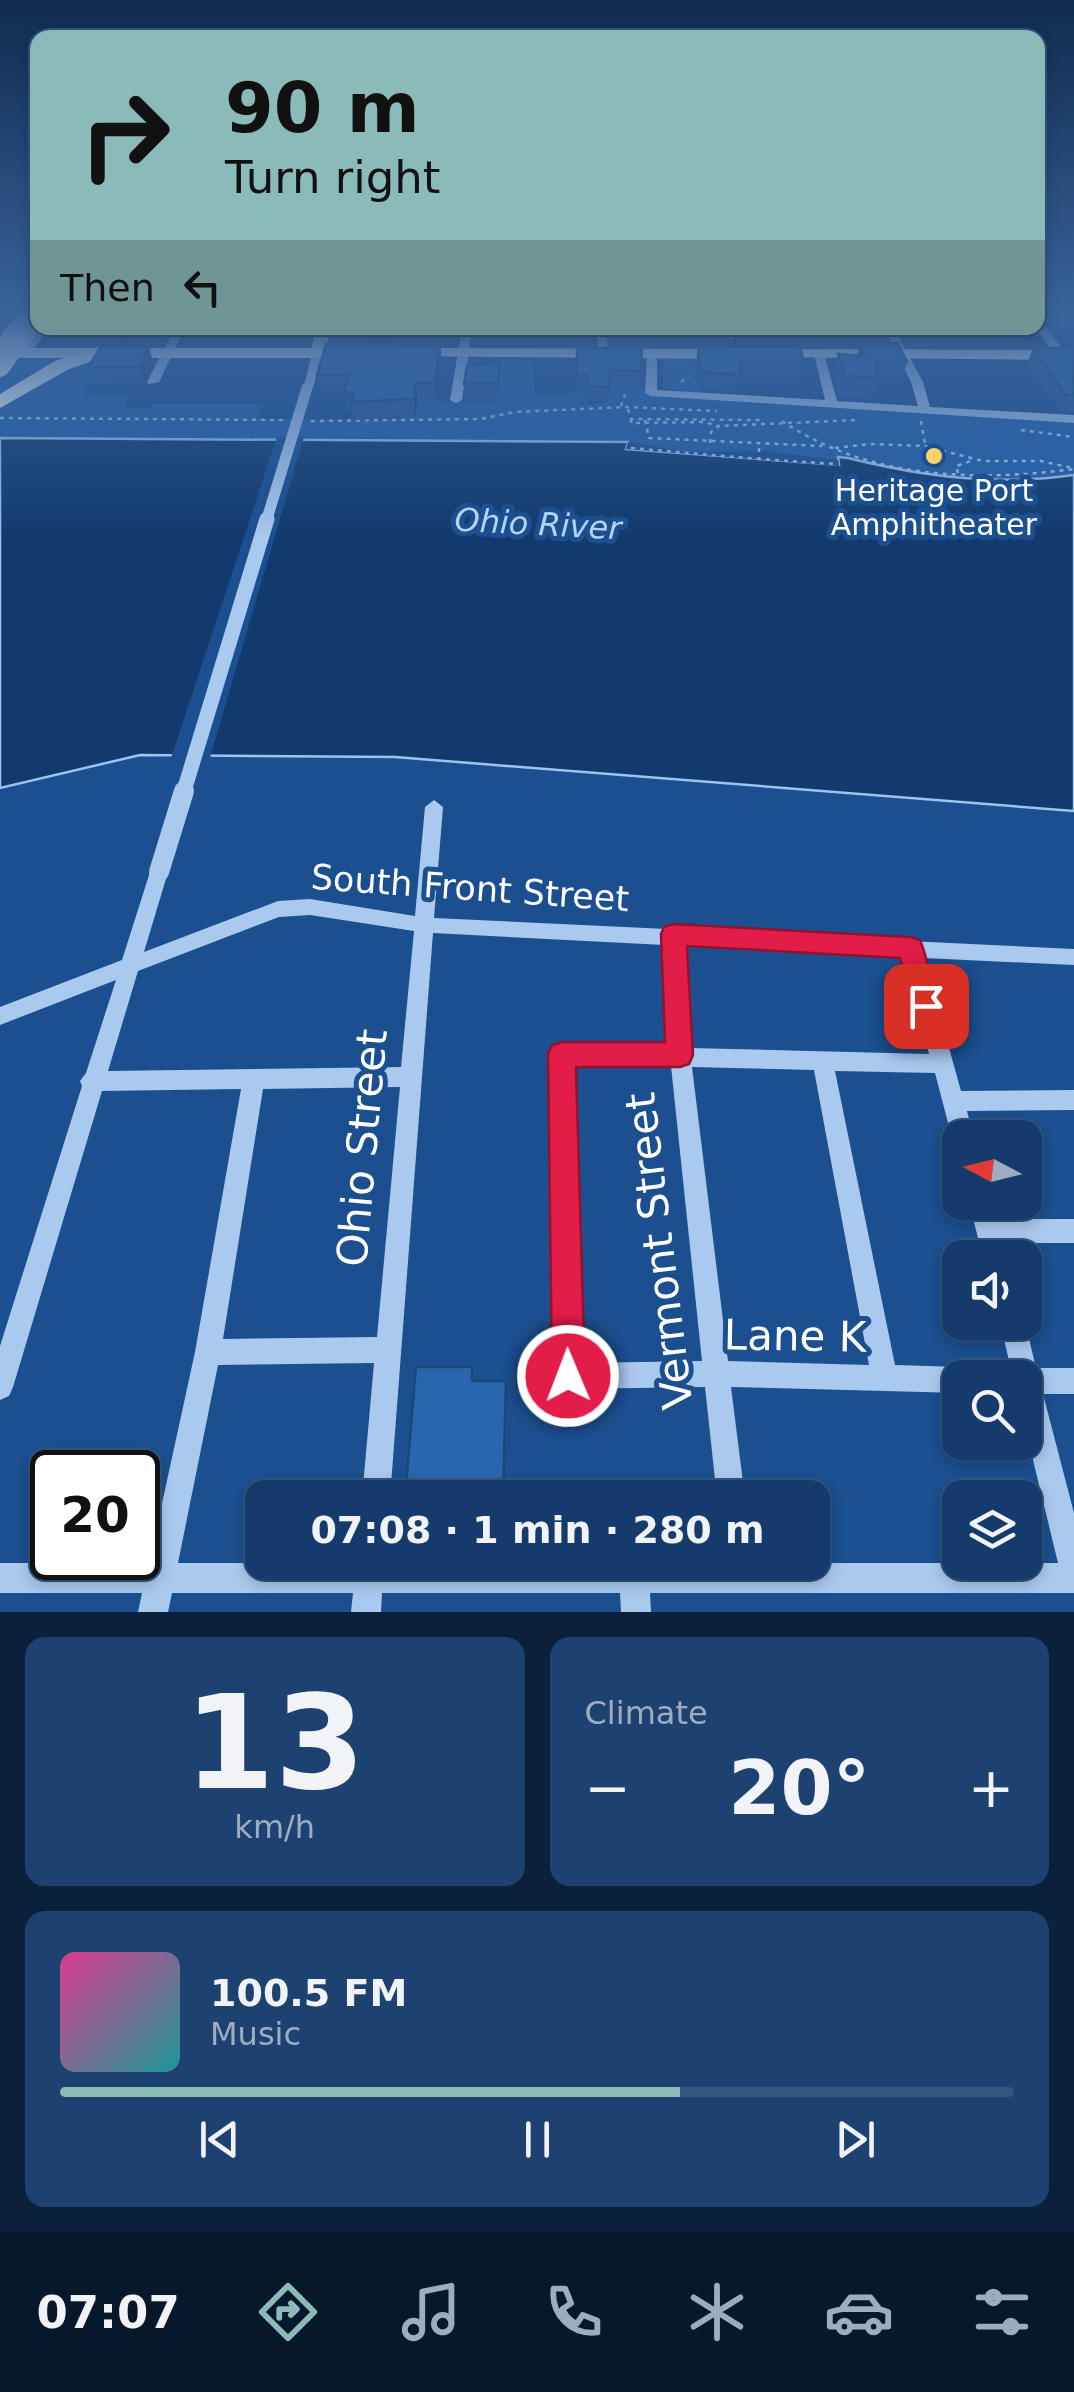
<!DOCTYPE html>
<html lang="en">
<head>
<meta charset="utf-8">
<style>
  body { margin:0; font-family:"DejaVu Sans",sans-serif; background:#1d4271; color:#f1f3f6; height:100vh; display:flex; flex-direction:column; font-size:38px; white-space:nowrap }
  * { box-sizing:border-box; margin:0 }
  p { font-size:32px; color:#9dadc1 }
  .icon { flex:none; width:55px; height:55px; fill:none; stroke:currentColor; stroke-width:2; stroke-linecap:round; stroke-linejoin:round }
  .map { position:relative; height:1612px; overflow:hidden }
  .side { display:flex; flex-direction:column; gap:25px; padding:25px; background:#0b203b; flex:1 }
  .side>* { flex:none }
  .top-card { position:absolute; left:30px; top:30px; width:1015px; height:305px; border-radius:20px; box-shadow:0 5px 15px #0003,0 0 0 2px #33557e; background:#8bbbb9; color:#111; overflow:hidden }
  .needle { width:65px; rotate:277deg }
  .controls { position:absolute; left:942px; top:1120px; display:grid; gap:20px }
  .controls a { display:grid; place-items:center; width:100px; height:100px; border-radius:20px; background:#143b6b; box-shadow:0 5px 15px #0003,0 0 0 2px #33557e; font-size:50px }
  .speed { position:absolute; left:30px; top:1450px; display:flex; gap:20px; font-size:50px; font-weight:700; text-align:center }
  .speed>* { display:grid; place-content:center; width:130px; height:130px; border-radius:50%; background:#143b6b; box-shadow:0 5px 15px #0003,0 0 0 2px #33557e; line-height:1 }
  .speed .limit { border:5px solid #111; border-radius:15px; background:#fff; color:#111 }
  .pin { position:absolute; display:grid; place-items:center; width:85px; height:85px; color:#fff; margin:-42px; border-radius:20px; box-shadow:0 5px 15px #0006 }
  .me { position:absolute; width:110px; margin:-55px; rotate:359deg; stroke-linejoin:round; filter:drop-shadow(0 0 8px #0008) }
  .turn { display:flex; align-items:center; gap:35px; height:210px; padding:0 30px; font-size:45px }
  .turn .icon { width:130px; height:130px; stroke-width:2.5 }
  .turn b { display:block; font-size:70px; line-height:85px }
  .then { display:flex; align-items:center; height:95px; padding:0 30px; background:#0003; gap:20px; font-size:38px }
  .big { font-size:75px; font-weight:800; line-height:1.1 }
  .side .widget { flex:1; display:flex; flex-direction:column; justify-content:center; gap:15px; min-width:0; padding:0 35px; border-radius:20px; background:#1d4271 }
  .side .dial { align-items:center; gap:0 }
  .dial b { font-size:130px; line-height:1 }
  .song { display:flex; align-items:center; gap:30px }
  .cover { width:120px; height:120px; border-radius:15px; background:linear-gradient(135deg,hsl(330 70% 55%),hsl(180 70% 35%)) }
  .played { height:10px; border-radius:5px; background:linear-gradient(90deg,#8bbbb9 65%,#33557e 65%) }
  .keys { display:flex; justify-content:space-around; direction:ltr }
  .heat { display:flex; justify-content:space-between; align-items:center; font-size:55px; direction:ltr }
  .side .tiles { flex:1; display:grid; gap:25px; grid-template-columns:1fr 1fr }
  .widget:last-child { grid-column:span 2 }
  .trip { position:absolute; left:245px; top:1480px; width:585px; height:100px; border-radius:20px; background:#143b6b; box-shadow:0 5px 15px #0003,0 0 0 2px #33557e; font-weight:800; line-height:100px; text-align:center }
  .tab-bar { display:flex; height:160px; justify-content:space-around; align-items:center; background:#08182b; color:#9dadc1 }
  .tab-bar .icon { width:70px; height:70px }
  .tab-bar .on { color:#8bbbb9 }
  .tab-bar b { font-size:45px; color:#f1f3f6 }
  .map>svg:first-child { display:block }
  .green { fill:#2461a8 }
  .water { fill:#123a6d; stroke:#9cc4f0; stroke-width:2.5 }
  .pier { fill:#1b4f8f }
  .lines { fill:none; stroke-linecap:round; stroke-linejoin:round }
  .path { stroke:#a9c9ee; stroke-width:2.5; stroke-dasharray:4 5; stroke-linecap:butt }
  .minor { fill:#a9c9ee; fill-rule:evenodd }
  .major { fill:#f0f6ff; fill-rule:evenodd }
  .highway { fill:#fff; fill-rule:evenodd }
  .minor-bridge-far2 { stroke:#a9c9ee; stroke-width:11 }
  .minor-bridge-far1 { stroke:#a9c9ee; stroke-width:15 }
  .minor-bridge { stroke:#a9c9ee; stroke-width:20 }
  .highway-bridge { stroke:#fff; stroke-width:20 }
  .wall { fill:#245895 }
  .shaded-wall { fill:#1d4779 }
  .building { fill:#2a66ad; stroke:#1d4779; stroke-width:2.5 }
  .route { fill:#e11d48; stroke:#92132f; stroke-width:2.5 }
  .poi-dot { fill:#ffd166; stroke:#1b4f8f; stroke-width:4 }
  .labels { text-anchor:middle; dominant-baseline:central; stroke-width:10; stroke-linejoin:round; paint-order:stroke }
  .far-poi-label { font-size:30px; fill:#fff; stroke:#1b4f8f }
  .far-water-label { font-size:32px; font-style:italic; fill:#b5d3f5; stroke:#1b4f8f }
  .street-label { font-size:35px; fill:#fff; stroke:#1b4f8f }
  .near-street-label { font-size:42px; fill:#fff; stroke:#1b4f8f }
</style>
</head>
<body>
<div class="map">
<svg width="1074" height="1612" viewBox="0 0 1074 1612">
  <rect width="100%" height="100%" fill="#1b4f8f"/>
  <g class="green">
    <path d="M108,352L83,394L129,396L124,408H149L152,404H263L256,419L398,420L418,401L498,403L501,361H534V395L560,396L587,390L588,404L608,402L609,385L651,387V392L1074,419V475C996,486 924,477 848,458L839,466L626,449L628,442L0,438V367L11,353Z"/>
    <path d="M663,359H695L699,392L663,388Z"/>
  </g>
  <path class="water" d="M0,438L628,442L626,449L839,465L838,457L848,458C924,477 996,486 1074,475V811L395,757L140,755L0,788Z"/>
  <g class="pier">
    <path d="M277,437H304L209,761H170Z"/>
    <path d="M628,442L689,452L763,451L838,460L839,466L626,449Z"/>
  </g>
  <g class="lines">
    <g class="path">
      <path d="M727,328L733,342"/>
      <path d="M681,382L689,376"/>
      <path d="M621,406L625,394"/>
      <path d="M628,409L631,419L762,420"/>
      <path d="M0,418L283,420"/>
      <path d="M631,419V423L704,422L718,426"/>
      <path d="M645,420L649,438L822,446"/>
      <path d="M311,421L481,419L514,412L626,407L717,411"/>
      <path d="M782,421C869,479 973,482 1074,469"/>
      <path d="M921,421L925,444"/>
      <path d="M1021,430L1074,437"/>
      <path d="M710,443L711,432L719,426L858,420"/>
      <path d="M631,448L759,459"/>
      <path d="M759,448V459L836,464"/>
      <path d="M835,448L871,444L925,446L983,461H1041L1073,468"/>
      <path d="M958,473L956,466L974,460"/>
    </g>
    <g class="minor">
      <path d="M1038,320L1042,321L1065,353V357H1057L1036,328Z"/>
      <path d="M39,328H49L29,355H21L20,353Z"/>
      <path d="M175,328H185L159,382L149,384L147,382Z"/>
      <path d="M462,328H472L462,400L456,403L450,400Z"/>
      <path d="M590,328H601L607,334L608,356L599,354L597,335Z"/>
      <path d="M884,328H894L923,382L930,407L1074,415V423L651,396L645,393L647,354L652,351L657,354V390L825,400L814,354L819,351L824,354L837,401L918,406L911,382Z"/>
      <path d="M317,350L322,353L313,388L303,390L312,353Z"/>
      <path d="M434,800L443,807L434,918L667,929L673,927L680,930L1074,949V965L924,958L961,1091L1074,1090V1110L967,1111L974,1138H960V1148L955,1146L952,1138L935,1073L835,1071L895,1365L960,1367L969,1371L972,1378H960V1393L731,1387L745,1498H717L705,1387L568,1389L559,1385L555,1376L551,1054L555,1047L562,1044L669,1047L664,945L433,933L390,1498H362L374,1363L218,1365L178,1563H1058L1025,1427V1378H1013L1000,1322H1025L1036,1368H1074V1394H1043L1074,1513V1593H650L651,1612H621L620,1593H382L381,1612H351L353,1593H172L168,1612H138L142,1593H0V1563H149L195,1352L241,1089L102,1091L13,1387L9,1396L0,1400V1346L82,1086L80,1081L86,1073L116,980L0,1025V1007L122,960L150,872L152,867H166L168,872L144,952L278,901L310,899L415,916L425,807ZM310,915L414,931L401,1067L108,1071L138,971L279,917ZM683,946L904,957L929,1054L690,1048ZM573,1064L671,1066L702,1361L581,1363ZM692,1067L814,1070L869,1365L728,1361ZM400,1087L377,1337L223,1339L263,1089Z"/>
      <path d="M969,1202H993L997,1219H1074V1243H1003L1007,1258H983Z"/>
    </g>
    <g class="major">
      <path d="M317,328H331L326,348H354L362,353L354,358H0V348H311Z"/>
      <path d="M409,348L729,349L737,354L729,359L404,356L401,353Z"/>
      <path d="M769,349L1074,350V360L764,357L761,354Z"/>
    </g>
    <g class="highway">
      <path d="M17,313H35L6,353L0,354V336Z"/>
      <path d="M101,346L110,352L107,356L69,369L0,408V394L55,361Z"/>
    </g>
    <path class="minor-bridge-far2" d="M266,522L307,388"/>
    <path class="minor-bridge-far1" d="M183,794L267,519"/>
    <path class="minor-bridge" d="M159,872L184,791"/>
    <path class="highway-bridge" d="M0,367L27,329"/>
  </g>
  <g class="wall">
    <path d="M45,328H129L119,345L51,344Z"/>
    <path d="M178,328H307L302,345L182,344Z"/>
    <path d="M332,328H371L367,344L395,345L393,328H446L444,345H440L442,363L436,401H418L415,417L354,420L352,410H346L344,393H320L317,375L335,344Z"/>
    <path d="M473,328H545V340H501V345H473Z"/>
    <path d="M607,328H728L729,331L727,346H611Z"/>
    <path d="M843,328H886L887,330L884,343L907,362L902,383L877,382L873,399L840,397L834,375L838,354L857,355L861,343L856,332H844Z"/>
    <path d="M698,347L804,362L801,378H740L738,391L698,389L696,363Z"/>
    <path d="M577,348H642L640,386L609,385L608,402L587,401V390H576Z"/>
    <path d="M1033,348H1074V412L1059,410L1027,364Z"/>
    <path d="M153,362L143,383L93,384L88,368Z"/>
    <path d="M499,363L498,403L465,402L464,384Z"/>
  </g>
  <g class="shaded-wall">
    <path d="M114,328H129L119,345Z"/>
    <path d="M299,328H307L302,345Z"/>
    <path d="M364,328H371L367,345Z"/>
    <path d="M443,328H446L444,345Z"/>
    <path d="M440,345L442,363L436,401L435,383Z"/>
    <path d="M149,346L153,362L143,383L139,367Z"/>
    <path d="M416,383L418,401L415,417L414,399Z"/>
    <path d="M506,1381L505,1498H503Z"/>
  </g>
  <g class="building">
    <rect x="473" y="328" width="28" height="2"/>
    <path d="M611,328H728L729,331L612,330Z"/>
    <path d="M865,328H886L887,330H866Z"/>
    <path d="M860,343H898L907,362L875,361L878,378L845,376L838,354L865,356Z"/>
    <path d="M326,344L440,345L435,383H416L414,399L351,402L354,392H344L349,375H317Z"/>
    <path d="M101,346H149L139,367L88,368Z"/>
    <path d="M698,347H800L804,362H740V375L700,372Z"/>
    <path d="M577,348H642L641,371L609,370V387L588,386L587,375H577Z"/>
    <path d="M1033,348H1074V395H1065Z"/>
    <path d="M499,363L498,384H464L467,366Z"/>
    <path d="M416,1367H472V1381H506L503,1498H405Z"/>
  </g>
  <linearGradient id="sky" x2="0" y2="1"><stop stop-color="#0f2b4f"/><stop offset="0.58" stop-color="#39639b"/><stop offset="1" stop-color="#39639b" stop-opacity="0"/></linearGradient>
  <rect width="1074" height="538" fill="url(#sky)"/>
  <path class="route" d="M673,924L910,937L920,940L923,948L940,1006L936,1014L926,1018L917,1014L900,958L687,946L693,1055L689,1064L680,1067H576L585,1376L580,1388L568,1393L557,1388L552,1376L548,1054L552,1045L562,1042H665L661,934L664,927Z"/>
  <circle class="poi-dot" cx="934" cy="456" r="10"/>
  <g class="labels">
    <g class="far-poi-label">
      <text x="934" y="490">Heritage Port<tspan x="934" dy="34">Amphitheater</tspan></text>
    </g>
    <g class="far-water-label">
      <text transform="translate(538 524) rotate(3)">Ohio River</text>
    </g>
    <g class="street-label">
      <text transform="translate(470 888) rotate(4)">South Front Street</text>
    </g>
    <g class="near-street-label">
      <text transform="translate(362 1148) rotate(-85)">Ohio Street</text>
      <text transform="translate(659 1251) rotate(-97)">Vermont Street</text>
      <text transform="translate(795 1336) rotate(1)">Lane K</text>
    </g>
  </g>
</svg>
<div class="controls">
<a><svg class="needle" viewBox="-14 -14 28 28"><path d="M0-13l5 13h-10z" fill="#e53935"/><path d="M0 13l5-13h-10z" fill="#9dadc1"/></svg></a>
<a><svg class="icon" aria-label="sound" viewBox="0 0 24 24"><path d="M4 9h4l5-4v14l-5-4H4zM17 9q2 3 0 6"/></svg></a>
<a><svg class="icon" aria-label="search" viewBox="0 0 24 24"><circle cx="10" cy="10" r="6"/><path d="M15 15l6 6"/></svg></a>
<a><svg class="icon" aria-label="layers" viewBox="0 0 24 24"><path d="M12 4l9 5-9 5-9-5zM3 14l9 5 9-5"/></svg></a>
</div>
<div class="speed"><div class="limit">20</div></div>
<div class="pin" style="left:926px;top:1006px;background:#d93025"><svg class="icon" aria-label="arrive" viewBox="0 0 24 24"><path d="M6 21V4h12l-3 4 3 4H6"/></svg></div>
<svg class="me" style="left:568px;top:1376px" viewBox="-20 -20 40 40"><circle r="17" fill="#e11d48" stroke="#fff" stroke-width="3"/><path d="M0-11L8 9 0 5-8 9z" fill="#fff"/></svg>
<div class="trip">07:08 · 1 min · 280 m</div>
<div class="top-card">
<div class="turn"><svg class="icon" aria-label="right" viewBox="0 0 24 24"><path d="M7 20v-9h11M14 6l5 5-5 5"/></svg><div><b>90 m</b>Turn right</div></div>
<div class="then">Then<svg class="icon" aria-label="left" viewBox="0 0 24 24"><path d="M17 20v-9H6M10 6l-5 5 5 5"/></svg></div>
</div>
</div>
<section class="side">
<div class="tiles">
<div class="widget dial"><b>13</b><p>km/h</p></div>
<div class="widget"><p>Climate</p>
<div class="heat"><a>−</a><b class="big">20°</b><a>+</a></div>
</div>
<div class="widget">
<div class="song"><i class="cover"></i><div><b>100.5 FM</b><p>Music</p></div></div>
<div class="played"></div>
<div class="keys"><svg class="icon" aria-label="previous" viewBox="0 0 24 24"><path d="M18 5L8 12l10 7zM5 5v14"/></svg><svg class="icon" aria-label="pause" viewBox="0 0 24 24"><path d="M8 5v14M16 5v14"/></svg><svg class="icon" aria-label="next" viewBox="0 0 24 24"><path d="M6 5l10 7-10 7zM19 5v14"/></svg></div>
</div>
</div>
</section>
<nav class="tab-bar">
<b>07:07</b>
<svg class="icon on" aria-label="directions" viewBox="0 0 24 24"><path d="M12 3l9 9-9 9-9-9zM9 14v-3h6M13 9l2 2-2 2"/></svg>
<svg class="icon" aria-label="music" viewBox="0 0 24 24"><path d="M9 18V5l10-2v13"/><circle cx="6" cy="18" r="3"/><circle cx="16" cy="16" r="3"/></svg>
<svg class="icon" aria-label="phone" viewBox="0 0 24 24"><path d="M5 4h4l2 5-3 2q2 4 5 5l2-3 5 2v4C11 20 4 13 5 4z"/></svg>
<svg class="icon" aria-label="climate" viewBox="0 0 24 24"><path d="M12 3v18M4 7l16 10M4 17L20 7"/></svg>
<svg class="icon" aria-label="car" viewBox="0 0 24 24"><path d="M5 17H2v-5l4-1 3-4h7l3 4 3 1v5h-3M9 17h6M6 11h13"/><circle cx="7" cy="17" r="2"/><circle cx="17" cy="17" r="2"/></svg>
<svg class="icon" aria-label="filters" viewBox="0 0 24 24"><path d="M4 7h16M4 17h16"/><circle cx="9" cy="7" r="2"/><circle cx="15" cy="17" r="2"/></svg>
</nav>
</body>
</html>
